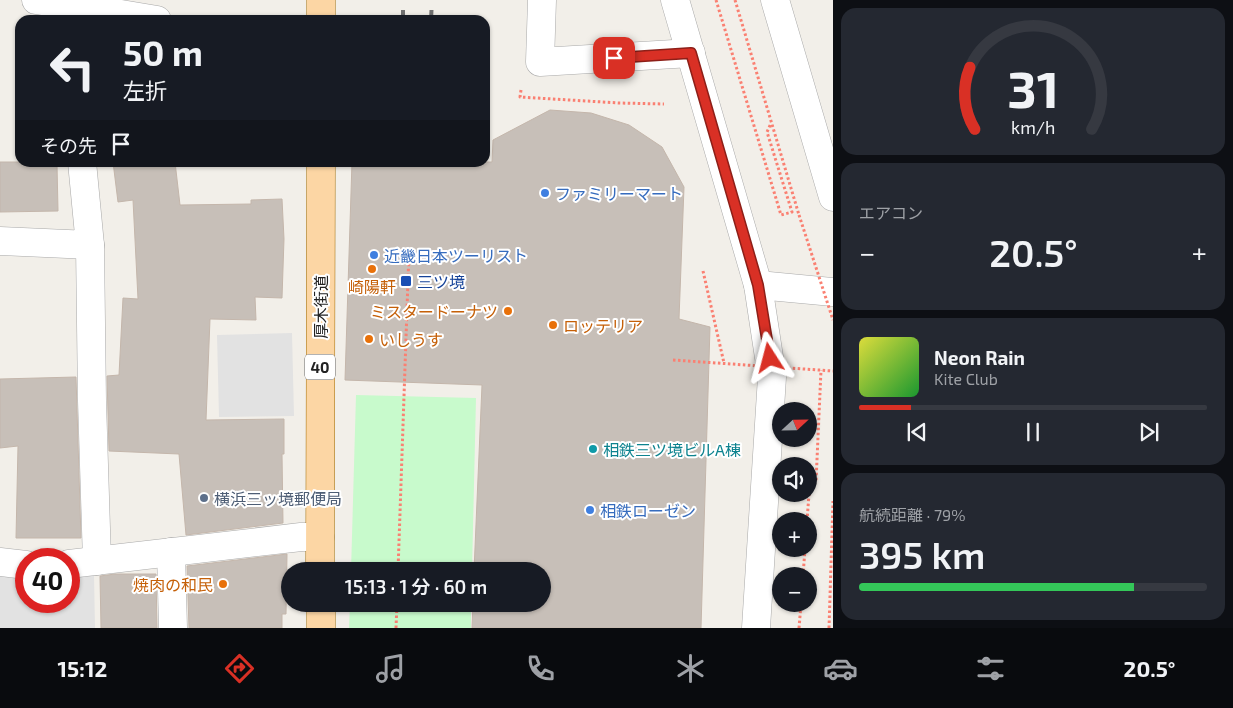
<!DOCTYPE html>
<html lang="ja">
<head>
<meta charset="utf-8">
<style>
  body { margin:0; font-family:"Exo 2","Noto Sans JP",sans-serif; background:#242831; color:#f1f3f6; height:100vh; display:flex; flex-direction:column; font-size:19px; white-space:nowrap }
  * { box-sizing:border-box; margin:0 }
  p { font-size:16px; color:#9ea1a6 }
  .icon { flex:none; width:28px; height:28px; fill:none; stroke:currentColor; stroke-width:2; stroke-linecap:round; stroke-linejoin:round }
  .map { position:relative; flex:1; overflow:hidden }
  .side { display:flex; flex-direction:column; gap:8px; padding:8px; background:#0d0f14; width:400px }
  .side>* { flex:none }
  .guide { position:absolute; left:15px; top:15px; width:475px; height:152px; border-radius:15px; box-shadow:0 1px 4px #0004; background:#171b24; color:#f1f3f6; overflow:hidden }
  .needle { width:32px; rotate:68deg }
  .fabs { position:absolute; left:772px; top:402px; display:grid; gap:10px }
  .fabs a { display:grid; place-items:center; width:45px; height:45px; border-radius:50%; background:#171b24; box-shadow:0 1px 4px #0004; font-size:25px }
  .speed { position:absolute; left:15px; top:548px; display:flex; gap:10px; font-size:25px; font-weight:700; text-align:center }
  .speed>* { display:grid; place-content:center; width:65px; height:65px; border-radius:50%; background:#171b24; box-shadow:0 1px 4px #0004; line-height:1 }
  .speed .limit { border:8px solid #d22; background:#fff; color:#111 }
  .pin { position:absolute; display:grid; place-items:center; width:42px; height:42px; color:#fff; margin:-21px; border-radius:10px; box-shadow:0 2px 8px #0006 }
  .me { position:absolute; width:55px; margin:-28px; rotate:351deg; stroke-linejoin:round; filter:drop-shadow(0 0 4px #0008) }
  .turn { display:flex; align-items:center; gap:18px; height:105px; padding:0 25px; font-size:22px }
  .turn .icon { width:65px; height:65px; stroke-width:2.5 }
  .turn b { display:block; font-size:35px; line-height:42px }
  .then { display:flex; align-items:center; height:48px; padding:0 25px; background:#0003; gap:10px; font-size:19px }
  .big { font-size:38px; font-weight:600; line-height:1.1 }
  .side .card { flex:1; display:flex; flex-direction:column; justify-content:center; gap:8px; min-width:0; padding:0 18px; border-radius:15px; background:#242831 }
  .side .dial { align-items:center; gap:0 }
  .dial svg { height:130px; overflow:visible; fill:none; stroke:#363941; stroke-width:7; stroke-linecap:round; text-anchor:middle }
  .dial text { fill:#f1f3f6; stroke:none }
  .song { display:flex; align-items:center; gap:15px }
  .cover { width:60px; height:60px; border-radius:8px; background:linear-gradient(135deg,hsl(60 70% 55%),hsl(130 70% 35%)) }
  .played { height:5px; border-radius:2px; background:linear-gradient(90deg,#d93025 15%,#363941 15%) }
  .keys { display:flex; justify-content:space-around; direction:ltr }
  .heat { display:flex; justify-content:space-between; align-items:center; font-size:28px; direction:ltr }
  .charge { height:8px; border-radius:4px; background:linear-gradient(90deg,#34c759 79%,#363941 0) }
  .trip { position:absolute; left:281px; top:562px; width:270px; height:50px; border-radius:25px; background:#171b24; box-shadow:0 1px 4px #0004; font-weight:600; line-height:50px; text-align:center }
  .dock { display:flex; height:80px; justify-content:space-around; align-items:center; background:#090b0e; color:#9ea1a6 }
  .dock .icon { width:35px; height:35px }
  .dock .current { color:#d93025 }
  .dock b { font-size:22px; color:#f1f3f6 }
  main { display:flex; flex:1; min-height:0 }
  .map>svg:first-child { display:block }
  .park { fill:#c8facc }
  .parking { fill:#e2e2e2 }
  .building { fill:#c7bfb8; stroke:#c4b6ab }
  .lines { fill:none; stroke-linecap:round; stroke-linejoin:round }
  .minor-casing { stroke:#a9a9a9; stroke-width:29 }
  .major-casing { stroke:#a06b00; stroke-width:29 }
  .path { stroke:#fa8072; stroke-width:3; stroke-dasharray:2.5 2.5; stroke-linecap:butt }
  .minor { stroke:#fff; stroke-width:28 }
  .major { stroke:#fcd6a4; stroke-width:28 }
  .rail { stroke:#707070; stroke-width:4; stroke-dasharray:10 10; stroke-linecap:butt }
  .path-bridge { stroke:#fa8072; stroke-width:3; stroke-dasharray:2.5 2.5; stroke-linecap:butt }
  .route-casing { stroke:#8d1f18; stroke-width:12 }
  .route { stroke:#d93025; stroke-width:9 }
  .shop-dot { fill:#3f7fe0; stroke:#fff; stroke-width:2 }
  .food-dot { fill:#e8710a; stroke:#fff; stroke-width:2 }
  .transit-dot { fill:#1a4fb4; stroke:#fff; stroke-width:2 }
  .culture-dot { fill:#0f9aa8; stroke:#fff; stroke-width:2 }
  .service-dot { fill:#5c6f8a; stroke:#fff; stroke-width:2 }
  .labels { text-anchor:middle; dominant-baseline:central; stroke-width:4; stroke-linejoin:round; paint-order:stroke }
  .shield { fill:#fff; stroke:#646464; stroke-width:1 }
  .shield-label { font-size:15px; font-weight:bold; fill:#222 }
  .shop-label { font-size:16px; fill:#366cbe; stroke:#fff; text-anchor:start }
  .transit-label { font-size:16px; fill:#164399; stroke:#fff; text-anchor:start }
  .food-label { font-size:16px; fill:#c56008; stroke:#fff; text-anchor:end }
  .street-label { font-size:16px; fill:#222; stroke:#fff }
  .culture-label { font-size:16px; fill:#0d838f; stroke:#fff; text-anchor:start }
  .service-label { font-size:16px; fill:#4e5e75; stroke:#fff; text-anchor:start }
</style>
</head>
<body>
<main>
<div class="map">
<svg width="833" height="628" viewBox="0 0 833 628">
  <rect width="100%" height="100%" fill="#f2efe9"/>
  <g class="park">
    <path d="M356,395L476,398L472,571H351Z"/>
    <path d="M350,604H471V628H349Z"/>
  </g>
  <g class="parking">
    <path d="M292,333L294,416L219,417L217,335Z"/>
    <path d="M0,570L26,574V601H69V576L94,575L95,628H0Z"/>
  </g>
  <g class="building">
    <path d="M550,110L591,113L629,125L662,147L684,187L679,319L710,327L701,628H472L473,604H542V571H474L482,385L345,380L352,162H492L493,140Z"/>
    <path d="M0,162H41V166L57,165L58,211L0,212Z"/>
    <path d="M113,162H175L180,205L251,204V200L282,199L284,239L282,298L255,297L256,320L210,319L206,420L284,419V454H282L283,523L186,535L179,454L109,451L107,376L119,375L123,298L138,299L133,200L118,202Z"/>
    <path d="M76,377L81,538H16L18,446L0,448V379Z"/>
    <path d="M287,554L286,614H282V628H189L187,566Z"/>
    <path d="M115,574H156L157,628H101L100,576Z"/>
  </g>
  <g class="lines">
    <g class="minor-casing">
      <g id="minor">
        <path d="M36,0L157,20"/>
        <path d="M542,0L540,62L691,53"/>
        <path d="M675,0L758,285L772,377L756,628"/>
        <path d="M775,0L833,197"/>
        <path d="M0,241L90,245L82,162"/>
        <path d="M90,245L92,401L97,561"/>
        <path d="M758,285L833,292"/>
        <path d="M171,552L173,628"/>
        <path d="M0,562L26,565"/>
        <path d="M69,564L301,537H320"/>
      </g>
    </g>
    <g class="major-casing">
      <g id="major">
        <path d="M321,0V20"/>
        <path d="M320,571L321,162"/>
        <path d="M321,604V628"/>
      </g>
    </g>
    <g class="path">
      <path d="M716,0L781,215L792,212L767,132L771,123"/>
      <path d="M735,0L799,215"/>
      <path d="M521,90L520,97L619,103L664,104"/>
      <path d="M703,271L724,363"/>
      <path d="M809,492V488L816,482L821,370"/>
      <path d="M807,521L809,494"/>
      <path d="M398,571L409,251"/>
      <path d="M803,576L805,549"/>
      <path d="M396,628L397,604"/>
      <path d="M799,628L801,604"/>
      <path d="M829,628L833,501"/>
    </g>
    <use href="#minor" class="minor"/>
    <use href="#major" class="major"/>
    <g class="rail">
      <path d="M403,20V0"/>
      <path d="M431,20L432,0"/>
    </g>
    <g class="path-bridge">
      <path d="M799,215L833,320"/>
      <path d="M673,360L833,371"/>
    </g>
  </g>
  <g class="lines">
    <g class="route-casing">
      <path id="route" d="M614,58L691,53L758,285L770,358"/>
    </g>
    <use href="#route" class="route"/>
  </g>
  <g class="shop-dot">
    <circle cx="545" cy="193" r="5"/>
    <circle cx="374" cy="255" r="5"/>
    <circle cx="590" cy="510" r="5"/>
  </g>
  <g class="food-dot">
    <circle cx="372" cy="269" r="5"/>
    <circle cx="508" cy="311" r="5"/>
    <circle cx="553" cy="325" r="5"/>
    <circle cx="369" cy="339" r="5"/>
    <circle cx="223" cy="584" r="5"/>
  </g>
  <rect class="transit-dot" x="400" y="275" width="12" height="12" rx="2.5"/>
  <circle class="culture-dot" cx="593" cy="449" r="5"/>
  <circle class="service-dot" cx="204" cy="498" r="5"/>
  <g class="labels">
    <rect class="shield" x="305" y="354.5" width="30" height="25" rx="4"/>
    <g class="shield-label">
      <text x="320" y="367">40</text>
    </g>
    <g class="shop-label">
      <text x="555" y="193">ファミリーマート</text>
      <text x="384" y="255">近畿日本ツーリスト</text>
      <text x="600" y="510">相鉄ローゼン</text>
    </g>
    <g class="transit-label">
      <text x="417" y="281">三ツ境</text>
    </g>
    <g class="food-label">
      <text x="372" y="286" text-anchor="middle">崎陽軒</text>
      <text x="498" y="311">ミスタードーナツ</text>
      <text x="563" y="325" text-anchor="start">ロッテリア</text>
      <text x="379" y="339" text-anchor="start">いしうす</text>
      <text x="213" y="584">焼肉の和民</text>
    </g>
    <g class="street-label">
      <text transform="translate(320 307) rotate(-90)">厚木街道</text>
    </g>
    <g class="culture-label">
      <text x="603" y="449">相鉄三ツ境ビルA棟</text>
    </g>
    <g class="service-label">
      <text x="214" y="498">横浜三ッ境郵便局</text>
    </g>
  </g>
</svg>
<div class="fabs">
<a><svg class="needle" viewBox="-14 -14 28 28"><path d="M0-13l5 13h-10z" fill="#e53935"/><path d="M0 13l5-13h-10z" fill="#9ea1a6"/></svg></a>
<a><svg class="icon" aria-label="sound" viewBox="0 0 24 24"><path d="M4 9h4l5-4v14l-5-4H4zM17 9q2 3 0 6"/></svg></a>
<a>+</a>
<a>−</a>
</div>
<div class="speed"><div class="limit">40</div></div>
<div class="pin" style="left:614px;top:58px;background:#d93025"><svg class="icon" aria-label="arrive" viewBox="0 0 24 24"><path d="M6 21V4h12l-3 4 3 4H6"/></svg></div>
<svg class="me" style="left:770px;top:358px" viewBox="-20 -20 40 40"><path d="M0-17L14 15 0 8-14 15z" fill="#d93025" stroke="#fff" stroke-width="4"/></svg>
<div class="trip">15:13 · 1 分 · 60 m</div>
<div class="guide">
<div class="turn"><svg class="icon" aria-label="left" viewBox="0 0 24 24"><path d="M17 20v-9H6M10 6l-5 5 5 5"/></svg><div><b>50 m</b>左折</div></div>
<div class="then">その先<svg class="icon" aria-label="arrive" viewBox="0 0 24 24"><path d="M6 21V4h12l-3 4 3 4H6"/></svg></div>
</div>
</div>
<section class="side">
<div class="card dial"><svg viewBox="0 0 100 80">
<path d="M14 69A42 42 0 1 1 86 69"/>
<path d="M14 69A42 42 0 0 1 11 31" stroke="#d93025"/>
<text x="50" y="56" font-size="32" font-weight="700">31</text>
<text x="50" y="72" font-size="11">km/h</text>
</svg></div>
<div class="card"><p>エアコン</p>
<div class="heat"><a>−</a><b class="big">20.5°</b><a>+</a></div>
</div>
<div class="card">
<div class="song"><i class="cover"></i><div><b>Neon Rain</b><p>Kite Club</p></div></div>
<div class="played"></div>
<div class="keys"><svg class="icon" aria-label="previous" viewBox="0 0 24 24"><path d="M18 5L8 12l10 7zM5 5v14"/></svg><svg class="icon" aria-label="pause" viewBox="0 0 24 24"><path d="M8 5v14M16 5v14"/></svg><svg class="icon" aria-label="next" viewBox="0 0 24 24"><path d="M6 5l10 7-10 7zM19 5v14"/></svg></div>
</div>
<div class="card"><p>航続距離 · 79%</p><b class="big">395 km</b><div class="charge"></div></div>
</section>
</main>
<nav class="dock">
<b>15:12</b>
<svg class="icon current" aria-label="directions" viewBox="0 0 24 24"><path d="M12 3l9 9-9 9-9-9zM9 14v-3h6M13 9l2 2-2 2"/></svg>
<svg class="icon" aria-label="music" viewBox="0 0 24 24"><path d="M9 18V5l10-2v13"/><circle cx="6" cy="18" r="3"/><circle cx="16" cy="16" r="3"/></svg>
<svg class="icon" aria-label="phone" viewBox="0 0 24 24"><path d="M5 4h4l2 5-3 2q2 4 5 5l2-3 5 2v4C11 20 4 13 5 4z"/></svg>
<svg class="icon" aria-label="climate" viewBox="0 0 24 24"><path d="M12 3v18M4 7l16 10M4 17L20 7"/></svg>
<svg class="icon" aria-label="car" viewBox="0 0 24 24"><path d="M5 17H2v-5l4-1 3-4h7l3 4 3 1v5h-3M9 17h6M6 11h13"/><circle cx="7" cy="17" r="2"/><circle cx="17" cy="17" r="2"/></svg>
<svg class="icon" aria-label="filters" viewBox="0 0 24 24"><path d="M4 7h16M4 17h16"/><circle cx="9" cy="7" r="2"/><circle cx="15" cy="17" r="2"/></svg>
<b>20.5°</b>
</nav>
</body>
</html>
